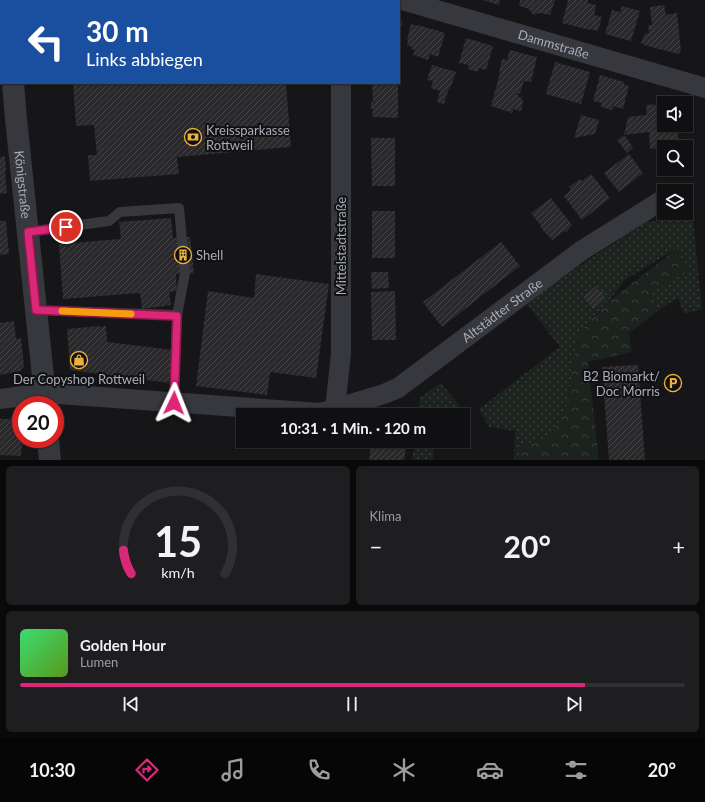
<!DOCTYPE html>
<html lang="de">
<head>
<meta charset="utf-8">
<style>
  body { margin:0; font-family:Lato,sans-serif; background:#1e1e20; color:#f1f3f6; height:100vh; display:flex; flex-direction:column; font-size:15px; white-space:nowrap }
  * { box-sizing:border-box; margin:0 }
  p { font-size:13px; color:#9c9d9f }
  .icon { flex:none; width:22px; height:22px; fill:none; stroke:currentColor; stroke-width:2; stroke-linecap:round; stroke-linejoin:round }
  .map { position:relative; height:460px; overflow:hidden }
  .side { display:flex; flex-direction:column; gap:6px; padding:6px; background:#09090a; flex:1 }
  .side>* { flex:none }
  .guide { position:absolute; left:0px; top:0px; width:400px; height:84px; box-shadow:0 1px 3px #0004,0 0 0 1px #303032; background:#1a4fa0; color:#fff; overflow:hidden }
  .buttons { position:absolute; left:657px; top:96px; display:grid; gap:8px }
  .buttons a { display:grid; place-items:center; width:36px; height:36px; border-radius:0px; background:#101012; box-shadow:0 1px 3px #0004,0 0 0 1px #303032; font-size:20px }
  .speed { position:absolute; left:12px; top:396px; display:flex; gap:8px; font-size:20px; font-weight:700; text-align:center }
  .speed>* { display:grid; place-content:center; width:52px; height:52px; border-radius:50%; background:#101012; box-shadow:0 1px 3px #0004,0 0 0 1px #303032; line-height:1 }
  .speed .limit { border:6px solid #d22; background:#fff; color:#111 }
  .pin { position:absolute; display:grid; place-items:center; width:34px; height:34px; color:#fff; margin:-17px; border:2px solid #fff; border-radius:50%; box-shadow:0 1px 4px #0007 }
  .me { position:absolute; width:44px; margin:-22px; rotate:2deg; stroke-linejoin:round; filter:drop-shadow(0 0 3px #0008) }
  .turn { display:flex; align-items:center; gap:14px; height:84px; padding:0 20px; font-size:18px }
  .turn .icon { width:52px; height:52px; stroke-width:2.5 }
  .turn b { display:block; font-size:28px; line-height:34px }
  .big { font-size:30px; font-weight:700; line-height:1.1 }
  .side .tile { flex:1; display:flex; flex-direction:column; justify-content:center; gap:6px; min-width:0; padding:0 14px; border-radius:6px; background:#1e1e20 }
  .side .dial { align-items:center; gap:0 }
  .dial svg { height:104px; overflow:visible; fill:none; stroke:#303032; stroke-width:7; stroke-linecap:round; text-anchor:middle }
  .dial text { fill:#f1f3f6; stroke:none }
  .song { display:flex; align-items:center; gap:12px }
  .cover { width:48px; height:48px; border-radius:6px; background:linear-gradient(135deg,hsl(140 70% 55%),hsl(90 70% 35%)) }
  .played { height:4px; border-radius:2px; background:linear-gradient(90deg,#db2777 85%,#303032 85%) }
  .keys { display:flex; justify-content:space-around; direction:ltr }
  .heat { display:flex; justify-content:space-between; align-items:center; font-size:22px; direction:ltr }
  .side .tiles { flex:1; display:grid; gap:6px; grid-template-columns:1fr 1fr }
  .tile:last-child { grid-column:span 2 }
  .trip { position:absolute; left:236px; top:408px; width:234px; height:40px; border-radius:0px; background:#101012; box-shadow:0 1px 3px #0004,0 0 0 1px #303032; font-weight:700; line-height:40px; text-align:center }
  .tabs { display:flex; height:64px; justify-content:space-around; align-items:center; background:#060607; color:#9c9d9f }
  .tabs .icon { width:28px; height:28px }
  .tabs .active { color:#db2777 }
  .tabs b { font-size:18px; color:#f1f3f6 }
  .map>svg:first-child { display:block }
  .grass { fill:url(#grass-dots) }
  .forest { fill:url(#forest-crowns) }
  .building { fill:url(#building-hatch) }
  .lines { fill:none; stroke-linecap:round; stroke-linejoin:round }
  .service { stroke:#37383d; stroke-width:10 }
  .minor { stroke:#37383d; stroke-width:20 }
  .tertiary { stroke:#37383d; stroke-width:22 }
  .route-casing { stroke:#8e194d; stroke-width:10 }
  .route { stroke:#db2777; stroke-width:7 }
  .slow { stroke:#f59e0b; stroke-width:7 }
  .labels { text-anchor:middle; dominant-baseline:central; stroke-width:4; stroke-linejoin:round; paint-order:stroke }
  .street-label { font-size:13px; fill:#a8adb7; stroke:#111113 }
  .poi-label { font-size:13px; fill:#a8adb7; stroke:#111113; text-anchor:start }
</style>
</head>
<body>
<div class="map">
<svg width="705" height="460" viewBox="0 0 705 460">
  <defs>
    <pattern id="grass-dots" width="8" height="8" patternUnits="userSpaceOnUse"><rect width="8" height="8" fill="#1c221d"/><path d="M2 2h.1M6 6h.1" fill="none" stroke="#3a3f3c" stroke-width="1.8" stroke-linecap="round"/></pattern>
    <pattern id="forest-crowns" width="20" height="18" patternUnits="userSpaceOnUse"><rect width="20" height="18" fill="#1c221d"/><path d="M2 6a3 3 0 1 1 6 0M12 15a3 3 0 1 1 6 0" fill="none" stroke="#3a3f3c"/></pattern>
    <pattern id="building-hatch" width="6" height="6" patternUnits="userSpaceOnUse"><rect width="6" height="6" fill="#29292c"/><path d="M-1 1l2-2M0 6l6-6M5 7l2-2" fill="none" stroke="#454548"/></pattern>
  </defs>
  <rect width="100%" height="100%" fill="#161618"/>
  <g class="grass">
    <path d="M693,219L702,309L684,314L678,298L659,310L650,292L689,271L679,247L625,280L608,302L578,334L566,411L549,437L521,446L520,460H514L515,431L489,427L479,409L560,347L525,302L646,222Z"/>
    <path d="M441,383L463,411L461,415H418L420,397Z"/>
    <path d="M415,441H434L433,460H412Z"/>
  </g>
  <path class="forest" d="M679,247L689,271L650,292L659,310L629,333L632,352L588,362L599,460H520V446L549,437L566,411L578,334L608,302Z"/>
  <g class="building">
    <path d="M483,0H500L499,5Z"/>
    <path d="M520,0H555L550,15L541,13V14L539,13L534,15L531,13V11L528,10L529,9L519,6Z"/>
    <path d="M568,0H588L587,3L596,5L594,15L602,17L598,31L590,29V30L562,23Z"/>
    <path d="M664,5L666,15L677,13L681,51L678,54L644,45L641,43L645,33L648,34L649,32L648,25H652L650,7Z"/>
    <path d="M622,6L640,11L631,41L605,34L612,10L620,12Z"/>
    <path d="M399,20L403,21L399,32Z"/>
    <path d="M411,24L418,26V25L445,33L438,57L430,54L428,60L413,55L415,50L411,49L412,47L407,45L408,41L407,40Z"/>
    <path d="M466,38L493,46L486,70L479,68L478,72L468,69L469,65L459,63Z"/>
    <path d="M510,50L537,57L531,82L524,81L520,93L517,94L519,97L522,98L523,101L521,111L513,109L512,113L491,106L500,73H499L502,59L507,60Z"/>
    <path d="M555,62L590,72L581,104L546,94Z"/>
    <path d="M432,65L456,72L451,86L448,91L444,104L437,102L440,91L431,88L433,81L427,80Z"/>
    <path d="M600,75L624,82V85L629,86L623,109L613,106L612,110L601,107L602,103L593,101Z"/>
    <path d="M73,83H286L291,147L177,157L179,174L90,181L88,155H97L94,125L76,126Z"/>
    <path d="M372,83H398V118L372,117L373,109H371V102H373Z"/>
    <path d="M664,104V125H677L679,146L650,149L649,132L624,135L633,147L627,153L617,140L624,135L628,117L647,115L646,105Z"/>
    <path d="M581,115L599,120L595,134L574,138Z"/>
    <path d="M371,138H395V186H372Z"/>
    <path d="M629,154L643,173L619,192L604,173Z"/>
    <path d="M5,156L6,171L5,172L7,193L0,194V157Z"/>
    <path d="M591,174L610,198L582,220L564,196L571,190L569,187L580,179L582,181Z"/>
    <path d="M551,198L572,225L566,232L564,231L552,240L545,232H544L540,226H541L531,213Z"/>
    <rect x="372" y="211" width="23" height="47"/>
    <path d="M171,218L173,238L190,237L194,273L176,274L177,291L169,292L171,305L142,309L140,293L63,299L59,244L121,239L119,222Z"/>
    <path d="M0,221H6L9,254L0,255Z"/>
    <path d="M501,242L520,266L442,327L423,302Z"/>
    <path d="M371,272H388L389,288L372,289Z"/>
    <path d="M256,274L329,284L316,378L270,372L267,395L196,386L208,291L254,298Z"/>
    <path d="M596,286L600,292L602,290L604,293L602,294L606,299L593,309L583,297Z"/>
    <path d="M395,291L396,340H372L371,292Z"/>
    <path d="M14,321L16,339L21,338L24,366L20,371L0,375V323Z"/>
    <path d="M100,326L99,327L106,326L107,342L173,350L169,383L70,370L67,329Z"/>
    <path d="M638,365L645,460H609L602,367Z"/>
    <path d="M10,417H21V439H24V445H22L21,456L0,455V419H10Z"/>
    <path d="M372,441H407L404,460H369Z"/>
  </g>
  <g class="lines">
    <g class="service">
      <path d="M28,232L109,221L120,212L179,208L185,273L177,315"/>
      <path d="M36,310L177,315L174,403"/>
    </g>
    <g class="minor">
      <path d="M340,0V1"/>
      <path id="s1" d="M402,0L705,88"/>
      <path id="s2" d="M0,399L45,393L320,413L384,394L398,388L581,251L664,199"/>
      <path d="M335,408L341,354V83"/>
    </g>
    <g class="tertiary">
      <path d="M7,0L8,1"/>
      <path id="s3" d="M13,83L16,119L46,405"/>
      <path d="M48,439L50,460"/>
    </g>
  </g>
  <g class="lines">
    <g class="route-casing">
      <path id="route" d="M66,227L28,232L36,310L177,316L174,403"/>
    </g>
    <use href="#route" class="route"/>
    <path class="slow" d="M62,311L131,314"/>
  </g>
  <defs>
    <g id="bank-ring" transform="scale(0.9)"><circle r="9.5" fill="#111113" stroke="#ecb139" stroke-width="1.5"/><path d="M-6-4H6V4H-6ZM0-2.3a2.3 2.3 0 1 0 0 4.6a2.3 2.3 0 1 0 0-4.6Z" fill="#ecb139"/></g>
    <g id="building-ring" transform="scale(0.9)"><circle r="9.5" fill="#111113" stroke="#ecb139" stroke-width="1.5"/><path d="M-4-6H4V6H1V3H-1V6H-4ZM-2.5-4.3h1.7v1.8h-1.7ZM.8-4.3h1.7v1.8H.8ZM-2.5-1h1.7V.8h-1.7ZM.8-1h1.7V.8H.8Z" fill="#ecb139"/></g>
    <g id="shop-ring" transform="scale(0.9)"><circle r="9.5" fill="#111113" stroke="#ecb139" stroke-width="1.5"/><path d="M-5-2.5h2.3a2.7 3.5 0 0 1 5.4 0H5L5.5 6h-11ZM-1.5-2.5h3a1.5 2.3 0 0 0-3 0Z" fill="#ecb139"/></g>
    <g id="parking-ring" transform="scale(0.9)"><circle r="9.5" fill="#111113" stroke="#ecb139" stroke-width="1.5"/><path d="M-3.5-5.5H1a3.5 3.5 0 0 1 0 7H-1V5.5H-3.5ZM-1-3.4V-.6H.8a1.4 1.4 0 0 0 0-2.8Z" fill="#ecb139"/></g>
  </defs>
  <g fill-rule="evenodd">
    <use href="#bank-ring" x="193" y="137"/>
    <use href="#building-ring" x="183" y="255"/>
    <use href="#shop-ring" x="79" y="360"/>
    <use href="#parking-ring" x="673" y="383"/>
  </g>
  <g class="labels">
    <g class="street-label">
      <text stroke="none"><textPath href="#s1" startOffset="158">Dammstraße</textPath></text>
      <text stroke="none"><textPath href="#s3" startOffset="102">Königstraße</textPath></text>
      <text transform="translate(341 246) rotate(-90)">Mittelstadtstraße</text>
      <text stroke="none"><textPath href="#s2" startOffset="533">Altstädter Straße</textPath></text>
    </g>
    <g class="poi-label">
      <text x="206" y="130">Kreissparkasse<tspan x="206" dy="15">Rottweil</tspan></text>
      <text x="196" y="255">Shell</text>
      <text x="660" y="376" text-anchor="end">B2 Biomarkt/<tspan x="660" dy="15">Doc Morris</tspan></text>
      <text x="79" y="379" text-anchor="middle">Der Copyshop Rottweil</text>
    </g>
  </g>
</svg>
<div class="buttons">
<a><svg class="icon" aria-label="sound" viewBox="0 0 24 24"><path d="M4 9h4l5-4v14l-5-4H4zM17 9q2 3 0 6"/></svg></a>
<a><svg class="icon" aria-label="search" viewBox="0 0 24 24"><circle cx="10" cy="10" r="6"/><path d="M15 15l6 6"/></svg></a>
<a><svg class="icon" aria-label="layers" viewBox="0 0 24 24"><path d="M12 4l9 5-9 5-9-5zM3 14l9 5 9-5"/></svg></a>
</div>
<div class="speed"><div class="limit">20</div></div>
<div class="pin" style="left:66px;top:227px;background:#d93025"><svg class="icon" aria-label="arrive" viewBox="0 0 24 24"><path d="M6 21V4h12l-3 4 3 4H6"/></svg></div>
<svg class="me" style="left:174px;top:403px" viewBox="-20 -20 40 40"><path d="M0-17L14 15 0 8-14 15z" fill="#db2777" stroke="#fff" stroke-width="4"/></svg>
<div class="trip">10:31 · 1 Min. · 120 m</div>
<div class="guide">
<div class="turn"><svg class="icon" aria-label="left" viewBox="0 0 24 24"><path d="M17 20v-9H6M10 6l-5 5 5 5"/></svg><div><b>30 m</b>Links abbiegen</div></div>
</div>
</div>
<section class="side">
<div class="tiles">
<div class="tile dial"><svg viewBox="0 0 100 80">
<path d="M14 69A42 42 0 1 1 86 69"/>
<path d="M14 69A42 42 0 0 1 8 51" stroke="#db2777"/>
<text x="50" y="56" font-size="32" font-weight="700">15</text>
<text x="50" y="72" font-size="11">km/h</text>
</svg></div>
<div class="tile"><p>Klima</p>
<div class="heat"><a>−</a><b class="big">20°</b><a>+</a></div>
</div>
<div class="tile">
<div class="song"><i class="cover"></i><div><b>Golden Hour</b><p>Lumen</p></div></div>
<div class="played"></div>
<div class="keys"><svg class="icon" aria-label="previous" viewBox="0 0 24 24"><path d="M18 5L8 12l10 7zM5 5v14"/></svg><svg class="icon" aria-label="pause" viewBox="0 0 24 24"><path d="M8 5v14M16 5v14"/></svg><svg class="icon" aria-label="next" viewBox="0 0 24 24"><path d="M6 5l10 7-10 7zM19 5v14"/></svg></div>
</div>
</div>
</section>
<nav class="tabs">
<b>10:30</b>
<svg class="icon active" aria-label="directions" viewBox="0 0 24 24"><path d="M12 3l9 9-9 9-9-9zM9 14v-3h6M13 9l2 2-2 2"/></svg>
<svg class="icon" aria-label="music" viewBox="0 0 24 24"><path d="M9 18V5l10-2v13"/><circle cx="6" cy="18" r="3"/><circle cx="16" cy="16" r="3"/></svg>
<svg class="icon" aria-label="phone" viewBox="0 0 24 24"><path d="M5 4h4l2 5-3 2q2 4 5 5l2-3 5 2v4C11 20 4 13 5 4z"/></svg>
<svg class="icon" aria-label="climate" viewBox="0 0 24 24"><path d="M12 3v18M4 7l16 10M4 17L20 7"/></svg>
<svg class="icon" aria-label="car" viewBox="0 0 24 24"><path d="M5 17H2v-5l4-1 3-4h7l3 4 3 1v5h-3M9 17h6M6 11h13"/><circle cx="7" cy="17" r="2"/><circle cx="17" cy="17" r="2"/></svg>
<svg class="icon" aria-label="filters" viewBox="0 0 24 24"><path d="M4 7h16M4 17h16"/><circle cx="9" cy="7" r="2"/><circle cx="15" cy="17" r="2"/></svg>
<b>20°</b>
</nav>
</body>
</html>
